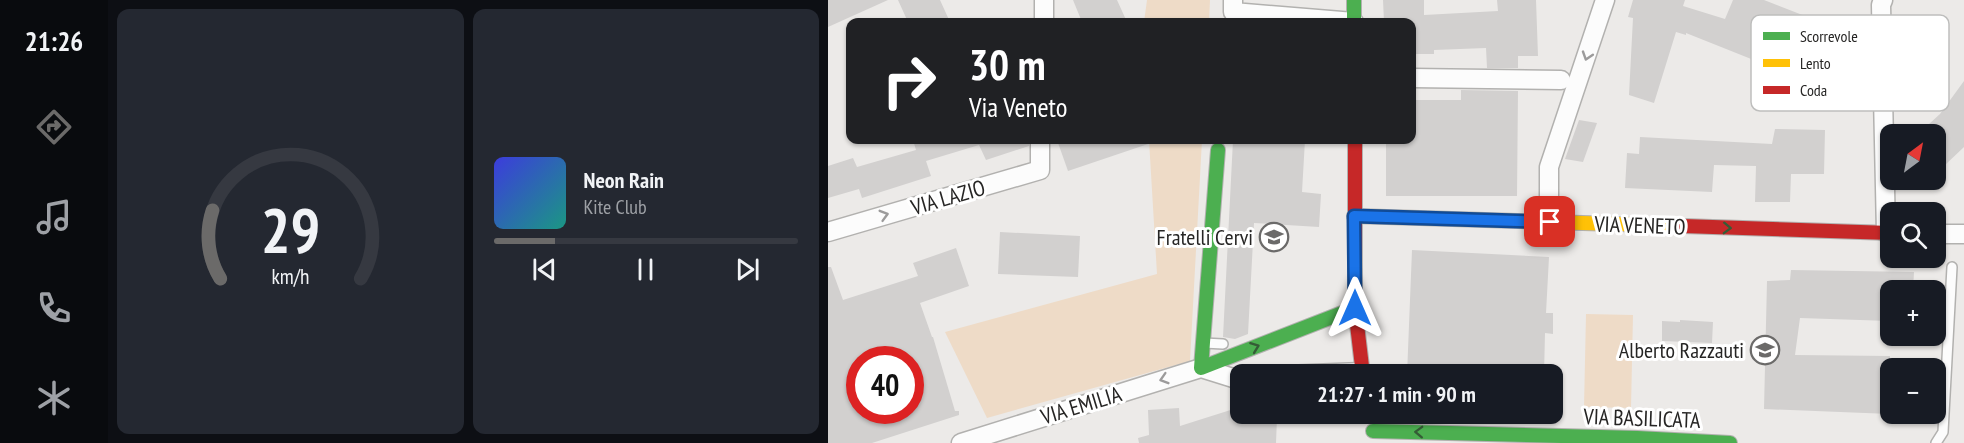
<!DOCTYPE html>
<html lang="it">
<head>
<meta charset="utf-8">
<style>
  body { margin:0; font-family:"PT Sans Narrow",sans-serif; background:#242831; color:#f1f3f6; height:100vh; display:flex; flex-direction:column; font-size:22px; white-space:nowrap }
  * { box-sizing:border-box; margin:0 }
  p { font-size:20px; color:#9ea1a6 }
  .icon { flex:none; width:33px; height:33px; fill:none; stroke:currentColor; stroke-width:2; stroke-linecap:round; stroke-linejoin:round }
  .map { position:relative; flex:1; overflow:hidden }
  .sheet { display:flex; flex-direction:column; gap:9px; padding:9px; background:#0d0f14; width:720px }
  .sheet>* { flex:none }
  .hud { position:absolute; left:18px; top:18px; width:570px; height:126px; border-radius:12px; box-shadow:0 2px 4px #0004; background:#202124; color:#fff; overflow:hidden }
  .needle { width:39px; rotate:32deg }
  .controls { position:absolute; left:1052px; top:124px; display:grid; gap:12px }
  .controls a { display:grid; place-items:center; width:66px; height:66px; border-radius:12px; background:#171b24; box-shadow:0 2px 4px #0004; font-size:30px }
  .speed { position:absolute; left:18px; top:346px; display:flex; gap:12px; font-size:30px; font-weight:700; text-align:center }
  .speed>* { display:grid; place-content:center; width:78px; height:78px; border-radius:50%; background:#171b24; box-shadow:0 2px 4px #0004; line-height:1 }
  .speed .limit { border:9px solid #d22; background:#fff; color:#111 }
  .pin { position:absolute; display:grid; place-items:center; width:51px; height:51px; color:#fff; margin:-26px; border-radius:12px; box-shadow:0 3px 9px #0006 }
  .me { position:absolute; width:66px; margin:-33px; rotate:0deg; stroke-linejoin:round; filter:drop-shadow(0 0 4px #0008) }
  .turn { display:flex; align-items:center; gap:21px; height:126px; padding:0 24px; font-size:27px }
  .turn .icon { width:78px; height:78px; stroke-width:2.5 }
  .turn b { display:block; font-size:42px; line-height:51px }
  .sheet .widget { flex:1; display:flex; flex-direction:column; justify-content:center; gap:9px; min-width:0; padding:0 21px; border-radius:12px; background:#242831 }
  .sheet .dial { align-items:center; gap:0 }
  .dial svg { height:156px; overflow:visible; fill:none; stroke:#363941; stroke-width:7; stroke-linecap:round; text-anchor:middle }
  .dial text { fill:#f1f3f6; stroke:none }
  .song { display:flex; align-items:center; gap:18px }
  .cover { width:72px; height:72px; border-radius:9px; background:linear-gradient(135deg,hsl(240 70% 55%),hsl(170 70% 35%)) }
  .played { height:6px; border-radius:3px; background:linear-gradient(90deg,#6b6a69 20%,#363941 20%) }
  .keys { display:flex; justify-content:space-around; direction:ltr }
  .sheet .tiles { flex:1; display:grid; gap:9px; grid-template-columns:repeat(2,1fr) }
  .trip { position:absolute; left:402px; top:364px; width:333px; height:60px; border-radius:12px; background:#171b24; box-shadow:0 2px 4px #0004; font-weight:700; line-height:60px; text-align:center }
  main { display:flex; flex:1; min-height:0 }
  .tab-bar { display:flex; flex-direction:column; width:108px; justify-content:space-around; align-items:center; background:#090b0e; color:#9ea1a6 }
  .tab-bar .icon { width:42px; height:42px }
  .tab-bar .current { color:#6b6a69 }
  .tab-bar b { font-size:27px; color:#f1f3f6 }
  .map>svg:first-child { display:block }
  .green { fill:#eedbc7 }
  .building { fill:#d2d0cf; fill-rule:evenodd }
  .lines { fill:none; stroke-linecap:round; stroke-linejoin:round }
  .lane-casing { stroke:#b2b1af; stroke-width:12 }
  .street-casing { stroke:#b2b1af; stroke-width:21 }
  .fast-casing { stroke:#b2b1af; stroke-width:16 }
  .slow-casing { stroke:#b2b1af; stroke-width:16 }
  .jam-casing { stroke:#b2b1af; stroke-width:16 }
  .lane { stroke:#fcfcfc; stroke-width:9 }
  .street { stroke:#fcfcfc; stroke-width:18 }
  .fast { stroke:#4caf50; stroke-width:14 }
  .slow { stroke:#ffc107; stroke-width:14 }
  .jam { stroke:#c62828; stroke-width:14 }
  .oneway { stroke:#9c9b9b }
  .oneway2 { stroke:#355c36 }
  .route-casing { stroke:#114b97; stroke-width:15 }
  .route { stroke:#1a73e8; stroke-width:10 }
  .labels { text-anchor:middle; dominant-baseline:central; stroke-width:6; stroke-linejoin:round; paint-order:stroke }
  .street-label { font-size:22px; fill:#262524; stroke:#fff }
  .poi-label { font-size:22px; fill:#262524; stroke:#fff; text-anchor:end }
  .key { fill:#fff; stroke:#bebebd; stroke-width:1.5 }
  .key-label { font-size:16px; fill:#262524 }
</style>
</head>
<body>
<main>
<nav class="tab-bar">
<b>21:26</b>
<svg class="icon current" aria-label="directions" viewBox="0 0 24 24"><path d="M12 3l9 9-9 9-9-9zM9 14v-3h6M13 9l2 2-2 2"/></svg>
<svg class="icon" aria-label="music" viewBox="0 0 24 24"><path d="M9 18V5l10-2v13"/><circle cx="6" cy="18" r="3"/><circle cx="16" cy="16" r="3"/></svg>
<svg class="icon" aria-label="phone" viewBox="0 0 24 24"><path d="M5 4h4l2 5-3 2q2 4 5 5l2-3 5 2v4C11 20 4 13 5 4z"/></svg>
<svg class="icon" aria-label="climate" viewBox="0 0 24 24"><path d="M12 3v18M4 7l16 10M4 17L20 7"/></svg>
</nav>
<section class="sheet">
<div class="tiles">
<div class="widget dial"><svg viewBox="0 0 100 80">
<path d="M14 69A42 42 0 1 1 86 69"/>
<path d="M14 69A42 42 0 0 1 10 34" stroke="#6b6a69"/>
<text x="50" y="56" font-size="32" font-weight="700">29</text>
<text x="50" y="72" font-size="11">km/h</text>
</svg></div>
<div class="widget">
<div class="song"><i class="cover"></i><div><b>Neon Rain</b><p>Kite Club</p></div></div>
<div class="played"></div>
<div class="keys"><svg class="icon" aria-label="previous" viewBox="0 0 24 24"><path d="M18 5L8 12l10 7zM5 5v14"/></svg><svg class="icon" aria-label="pause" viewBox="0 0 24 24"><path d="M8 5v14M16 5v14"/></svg><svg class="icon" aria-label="next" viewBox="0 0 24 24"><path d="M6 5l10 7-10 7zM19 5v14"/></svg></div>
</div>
</div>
</section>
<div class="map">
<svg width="1136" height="443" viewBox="0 0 1136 443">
  <rect width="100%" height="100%" fill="#eceae8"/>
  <g class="green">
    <path d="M319,0H382L381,22H316Z"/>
    <path d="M321,140H374L362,361L159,418L117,332L329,274Z"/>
    <path d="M758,314L805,315L803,408L756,407Z"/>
  </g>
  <g class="building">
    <path d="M0,0H60L0,27Z"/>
    <path d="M70,0H112L122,22H80Z"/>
    <path d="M245,0H289L299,22H254Z"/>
    <path d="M555,0H596V15L670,11L669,0H708L710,56H690V68H659L658,48L606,50V54H584V22H556Z"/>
    <path d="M805,0H857L855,6L897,19L905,0H936L1008,28L986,84L858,33V35L848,32L826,103L801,95L805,18L800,17Z"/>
    <path d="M1136,81V147L1117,165L1107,153V135H1089L1112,114Z"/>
    <path d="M633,90L690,91L689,196H558V140H584V100H633Z"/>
    <path d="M751,120L769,123L755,162L737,159Z"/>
    <path d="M947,129L997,130L996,174H963L962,202H927L928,166L886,165L884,192L797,188L799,153L811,154L812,137L944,144Z"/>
    <path d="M85,140H201V146L158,160L151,145L98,161L103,176L34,198L31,189L0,198V166L25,158L29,167L88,150Z"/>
    <path d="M229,140H323V143L240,171Z"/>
    <path d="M405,140H477L474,192L493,194L491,227L426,223L420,334L407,339L395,337Z"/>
    <path d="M172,232L252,236L250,277L170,274Z"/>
    <path d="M128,248L141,286L92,303L104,337H105L127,411H131V415L44,443H0V267H3L15,300L90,276L85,263ZM32,360H82V411H32Z"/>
    <path d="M584,250L721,257L718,313H725V334L717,333L716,375H579Z"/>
    <path d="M963,270L1086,272L1085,291H1062V321L972,318L967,355L1062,356V414L936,409L939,281L962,280Z"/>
    <path d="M852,320L885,322L884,343L834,341V321L852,322Z"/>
    <path d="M412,407V414H437L449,418L448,443H311L310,438L321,435L320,410L351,408L352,426Z"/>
  </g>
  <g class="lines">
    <g class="lane-casing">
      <g id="lane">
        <path d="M376,343L395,344"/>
        <path d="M1108,443L1115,432L1124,267"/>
      </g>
    </g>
    <g class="street-casing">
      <g id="street">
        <path d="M405,0V12L526,22"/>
        <path d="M1055,0L1053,5L1058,233"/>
        <path d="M216,22V0"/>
        <path d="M584,78L733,80"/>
        <path d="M721,222V167L777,0"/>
        <path d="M0,232L212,170V140"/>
        <path d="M1107,234H1136"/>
        <path d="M458,375L534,372"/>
        <path d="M133,443L373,368L405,378L412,377"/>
      </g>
    </g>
    <g class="fast-casing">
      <g id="fast">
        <path d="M526,0V22"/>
        <path d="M390,150L373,368L527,308"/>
        <path d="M545,431L809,438L902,443"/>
      </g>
    </g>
    <g class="slow-casing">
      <path id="slow" d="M526,216L855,226"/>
    </g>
    <g class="jam-casing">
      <g id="jam">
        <path d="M527,140V308L535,375"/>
        <path d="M855,226L1062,233"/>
      </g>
    </g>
    <use href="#lane" class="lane"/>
    <use href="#street" class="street"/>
    <use href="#fast" class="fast"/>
    <use href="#slow" class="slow"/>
    <use href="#jam" class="jam"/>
  </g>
  <defs><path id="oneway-chevron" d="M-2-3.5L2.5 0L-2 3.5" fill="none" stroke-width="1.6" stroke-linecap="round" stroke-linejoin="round" transform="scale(1.5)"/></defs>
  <g class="oneway">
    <use href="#oneway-chevron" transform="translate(759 56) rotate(108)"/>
    <use href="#oneway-chevron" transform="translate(56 215) rotate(-16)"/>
    <use href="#oneway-chevron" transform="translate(336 379) rotate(163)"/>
  </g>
  <g class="oneway2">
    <use href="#oneway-chevron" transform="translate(899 228) rotate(2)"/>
    <use href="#oneway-chevron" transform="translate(427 347) rotate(-21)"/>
    <use href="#oneway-chevron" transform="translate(591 432) rotate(-178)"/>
  </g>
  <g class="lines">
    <g class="route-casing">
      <path id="route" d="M527,308L526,216L722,222"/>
    </g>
    <use href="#route" class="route"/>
  </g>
  <defs>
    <g id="school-ring" transform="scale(1.5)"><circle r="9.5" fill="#fff" stroke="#6b6a69" stroke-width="1.5"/><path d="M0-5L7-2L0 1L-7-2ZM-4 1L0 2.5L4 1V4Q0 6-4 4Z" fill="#6b6a69"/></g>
  </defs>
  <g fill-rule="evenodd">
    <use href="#school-ring" x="446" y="237"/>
    <use href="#school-ring" x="937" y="350"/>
  </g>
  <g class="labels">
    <g class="street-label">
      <text transform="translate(120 197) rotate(-16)">VIA LAZIO</text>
      <text transform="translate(812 225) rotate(2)">VIA VENETO</text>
      <text transform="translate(253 405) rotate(-17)">VIA EMILIA</text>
      <text transform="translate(814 418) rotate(2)">VIA BASILICATA</text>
    </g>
    <g class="poi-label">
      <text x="425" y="237">Fratelli Cervi</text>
      <text x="916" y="350">Alberto Razzauti</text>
    </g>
  </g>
  <rect x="923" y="15" width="198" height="96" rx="9" class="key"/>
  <rect x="935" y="32" width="27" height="8" fill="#4caf50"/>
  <rect x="935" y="59" width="27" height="8" fill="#ffc107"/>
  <rect x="935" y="86" width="27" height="8" fill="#c62828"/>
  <g class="key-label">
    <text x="972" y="42">Scorrevole</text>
    <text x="972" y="69">Lento</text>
    <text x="972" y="96">Coda</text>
  </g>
</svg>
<div class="controls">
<a><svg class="needle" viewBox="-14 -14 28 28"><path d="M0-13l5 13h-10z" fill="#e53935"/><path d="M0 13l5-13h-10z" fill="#9ea1a6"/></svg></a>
<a><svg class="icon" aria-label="search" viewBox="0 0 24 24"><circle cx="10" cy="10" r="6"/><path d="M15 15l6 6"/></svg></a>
<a>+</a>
<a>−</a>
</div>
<div class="speed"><div class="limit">40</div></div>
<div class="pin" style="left:722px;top:222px;background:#d93025"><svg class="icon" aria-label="arrive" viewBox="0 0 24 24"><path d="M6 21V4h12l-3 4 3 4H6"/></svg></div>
<svg class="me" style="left:527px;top:308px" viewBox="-20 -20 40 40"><path d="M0-17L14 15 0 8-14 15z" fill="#1a73e8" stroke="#fff" stroke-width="4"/></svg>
<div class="trip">21:27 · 1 min · 90 m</div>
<div class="hud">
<div class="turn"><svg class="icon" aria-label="right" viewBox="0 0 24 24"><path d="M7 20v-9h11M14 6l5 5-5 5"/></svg><div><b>30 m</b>Via Veneto</div></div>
</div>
</div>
</main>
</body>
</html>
